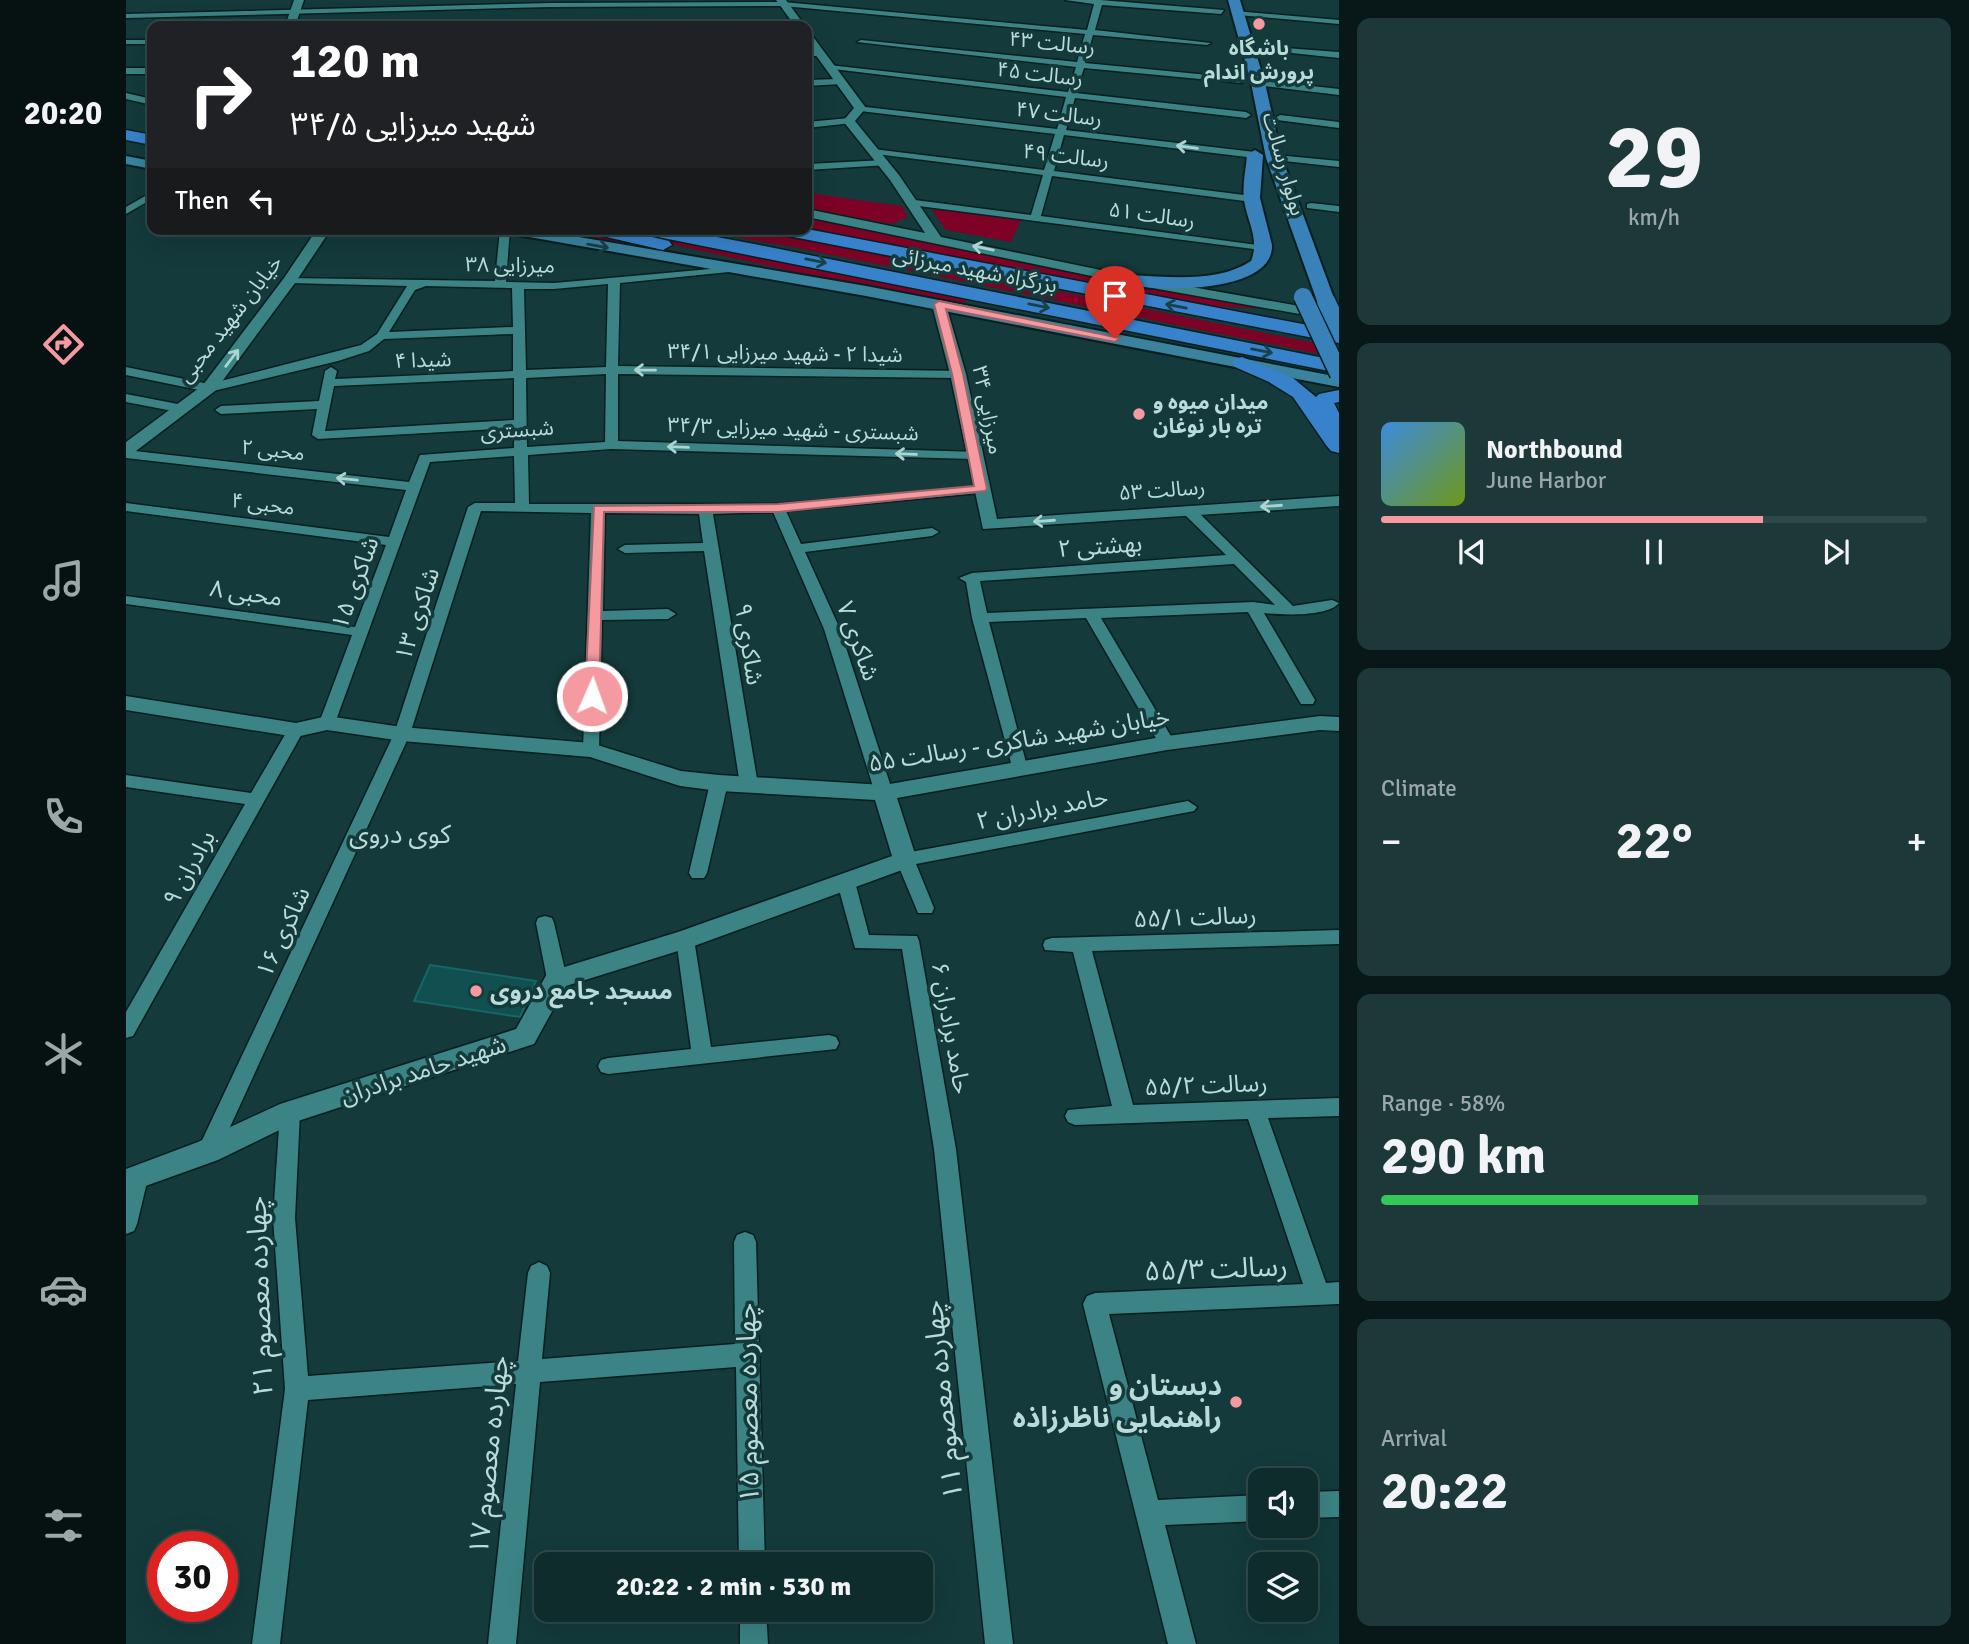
<!DOCTYPE html>
<html lang="en">
<head>
<meta charset="utf-8">
<style>
  body { margin:0; font-family:Signika,"Noto Sans Arabic",sans-serif; background:#1d3838; color:#f1f3f6; height:100vh; display:flex; flex-direction:column; font-size:26px; white-space:nowrap }
  * { box-sizing:border-box; margin:0 }
  p { font-size:23px; color:#9ba7a9 }
  .icon { flex:none; width:38px; height:38px; fill:none; stroke:currentColor; stroke-width:2; stroke-linecap:round; stroke-linejoin:round }
  .map { position:relative; flex:1; overflow:hidden }
  .sheet { display:flex; flex-direction:column; gap:18px; padding:18px; background:#081818; width:630px }
  .sheet>* { flex:none }
  .guide { position:absolute; left:21px; top:21px; width:665px; height:214px; border-radius:14px; box-shadow:0 7px 28px #0002,0 0 0 2px #2f4848; background:#202124; color:#fff; overflow:hidden }
  .fabs { position:absolute; left:1122px; top:1468px; display:grid; gap:14px }
  .fabs a { display:grid; place-items:center; width:70px; height:70px; border-radius:14px; background:#0f2c2c; box-shadow:0 7px 28px #0002,0 0 0 2px #2f4848; font-size:35px }
  .speed { position:absolute; left:21px; top:1531px; display:flex; gap:14px; font-size:35px; font-weight:700; text-align:center }
  .speed>* { display:grid; place-content:center; width:91px; height:91px; border-radius:50%; background:#0f2c2c; box-shadow:0 7px 28px #0002,0 0 0 2px #2f4848; line-height:1 }
  .speed .limit { border:10px solid #d22; background:#fff; color:#111 }
  .pin { position:absolute; display:grid; place-items:center; width:60px; height:60px; color:#fff; margin:-72px -30px; border-radius:50% 50% 50% 0; rotate:-45deg; box-shadow:0 0 7px #0007 }
  .pin .icon { rotate:45deg }
  .me { position:absolute; width:77px; margin:-38px; rotate:2deg; stroke-linejoin:round; filter:drop-shadow(0 0 5px #0008) }
  .turn { display:flex; align-items:center; gap:24px; height:147px; padding:0 28px; font-size:32px }
  .turn .icon { width:91px; height:91px; stroke-width:2.5 }
  .turn b { display:block; font-size:49px; line-height:60px }
  .then { display:flex; align-items:center; height:66px; padding:0 28px; background:#0003; gap:14px; font-size:26px }
  .big { font-size:52px; font-weight:800; line-height:1.1 }
  .sheet .tile { flex:1; display:flex; flex-direction:column; justify-content:center; gap:10px; min-width:0; padding:0 24px; border-radius:14px; background:#1d3838 }
  .sheet .dial { align-items:center; gap:0 }
  .dial b { font-size:91px; line-height:1 }
  .song { display:flex; align-items:center; gap:21px }
  .cover { width:84px; height:84px; border-radius:10px; background:linear-gradient(135deg,hsl(210 70% 55%),hsl(80 70% 35%)) }
  .played { height:7px; border-radius:4px; background:linear-gradient(90deg,#f49aa0 70%,#2f4848 70%) }
  .keys { display:flex; justify-content:space-around; direction:ltr }
  .heat { display:flex; justify-content:space-between; align-items:center; font-size:38px; direction:ltr }
  .charge { height:10px; border-radius:5px; background:linear-gradient(90deg,#34c759 58%,#2f4848 0) }
  .trip { position:absolute; left:408px; top:1552px; width:399px; height:70px; border-radius:14px; background:#0f2c2c; box-shadow:0 7px 28px #0002,0 0 0 2px #2f4848; font-weight:800; line-height:70px; text-align:center }
  main { display:flex; flex:1; min-height:0 }
  .tabs { display:flex; flex-direction:column; width:126px; justify-content:space-around; align-items:center; background:#061212; color:#9ba7a9 }
  .tabs .icon { width:49px; height:49px }
  .tabs .on { color:#f49aa0 }
  .tabs b { font-size:32px; color:#f1f3f6 }
  .map>svg:first-child { display:block }
  .green { fill:#7d0225 }
  .building { fill:#115050; stroke:#176667; stroke-width:2 }
  .lines { fill:none; stroke-linecap:round; stroke-linejoin:round }
  .minor-casing { stroke:#081f20; stroke-width:3 }
  .tertiary-casing { stroke:#081f20; stroke-width:3 }
  .secondary-casing { stroke:#081f20; stroke-width:4 }
  .primary-casing { stroke:#081f20; stroke-width:4 }
  .trunk-casing { stroke:#081f20; stroke-width:3 }
  .minor { fill:#3b8384; fill-rule:evenodd }
  .tertiary { fill:#3b8384; fill-rule:evenodd }
  .secondary { fill:#3a839f; fill-rule:evenodd }
  .primary { fill:#3982b9; fill-rule:evenodd }
  .trunk { fill:#3882cb; fill-rule:evenodd }
  .primary-bridge-casing { stroke:#081f20; stroke-width:21; stroke-linecap:butt }
  .primary-bridge { stroke:#3982b9; stroke-width:18 }
  .oneway { stroke:#acd2d1 }
  .oneway2 { stroke:#184145 }
  .oneway3 { stroke:#184149 }
  .route { fill:#f49aa0; stroke:#9f6468; stroke-width:2 }
  .poi-dot { fill:#f49aa0; stroke:#143a3b; stroke-width:2.5 }
  .labels { text-anchor:middle; dominant-baseline:central; stroke-width:7; stroke-linejoin:round; paint-order:stroke }
  .far-street-label { font-size:21px; fill:#b9dbda; stroke:#143a3b }
  .far-poi-label { font-size:21px; font-weight:bold; fill:#b9dbda; stroke:#143a3b }
  .street-label { font-size:24px; fill:#b9dbda; stroke:#143a3b }
  .poi-label { font-size:24px; font-weight:bold; fill:#b9dbda; stroke:#143a3b; text-anchor:start }
  .neighbourhood-label { font-size:26px; fill:#b9dbda; stroke:#143a3b }
  .near-street-label { font-size:28px; fill:#b9dbda; stroke:#143a3b }
  .near-poi-label { font-size:28px; font-weight:bold; fill:#b9dbda; stroke:#143a3b; text-anchor:end }
</style>
</head>
<body>
<main>
<nav class="tabs">
<b>20:20</b>
<svg class="icon on" aria-label="directions" viewBox="0 0 24 24"><path d="M12 3l9 9-9 9-9-9zM9 14v-3h6M13 9l2 2-2 2"/></svg>
<svg class="icon" aria-label="music" viewBox="0 0 24 24"><path d="M9 18V5l10-2v13"/><circle cx="6" cy="18" r="3"/><circle cx="16" cy="16" r="3"/></svg>
<svg class="icon" aria-label="phone" viewBox="0 0 24 24"><path d="M5 4h4l2 5-3 2q2 4 5 5l2-3 5 2v4C11 20 4 13 5 4z"/></svg>
<svg class="icon" aria-label="climate" viewBox="0 0 24 24"><path d="M12 3v18M4 7l16 10M4 17L20 7"/></svg>
<svg class="icon" aria-label="car" viewBox="0 0 24 24"><path d="M5 17H2v-5l4-1 3-4h7l3 4 3 1v5h-3M9 17h6M6 11h13"/><circle cx="7" cy="17" r="2"/><circle cx="17" cy="17" r="2"/></svg>
<svg class="icon" aria-label="filters" viewBox="0 0 24 24"><path d="M4 7h16M4 17h16"/><circle cx="9" cy="7" r="2"/><circle cx="15" cy="17" r="2"/></svg>
</nav>
<div class="map">
<svg width="1213" height="1644" viewBox="0 0 1213 1644">
  <rect width="100%" height="100%" fill="#143a3b"/>
  <g class="green">
    <path d="M681,193L776,206L782,217L766,224L681,210Z"/>
    <path d="M808,208L895,220L885,242L820,230L807,212Z"/>
    <path d="M681,217L1139,309L1065,305L681,229Z"/>
    <path d="M401,229H448L594,261L593,264Z"/>
    <path d="M561,229H619L666,237L1213,348V358L661,246Z"/>
    <path d="M539,240L841,300L836,304L701,279L539,243Z"/>
  </g>
  <path class="building" d="M304,965L410,981L394,1017L288,1001Z"/>
  <g class="lines">
    <g class="minor-casing">
      <g id="minor">
        <path d="M939,0H974L1098,10L1095,14L976,5L969,30L1085,43L1081,45L967,35L959,63L1113,78L1116,83L958,68L950,93L1120,112L1125,115L1120,118L949,98L940,130L1129,152L1134,155L1129,158L938,135L928,171L1126,196L1131,199L1126,202L926,176L915,216L1139,246L1143,247V251L785,205V201L789,200L905,215L917,175L750,154L747,153V149L918,170L929,134L734,111L729,108L731,106L931,129L940,97L699,68L703,65L942,92L950,67L731,42L735,40L951,62L959,34L657,6L425,7L0,18V14L425,3L657,2L961,30L968,4Z"/>
        <path d="M1109,11L1213,20V24L1112,15Z"/>
        <path d="M673,23L676,26H643Z"/>
        <rect x="0" y="40" width="26" height="4"/>
        <path d="M1159,48L1213,52V58L1156,52Z"/>
        <path d="M693,51L696,56H681V52Z"/>
        <rect x="0" y="68" width="26" height="6"/>
        <path d="M712,79L715,84L681,86V80Z"/>
        <path d="M1132,80L1213,89V95L1129,85V81Z"/>
        <path d="M1154,115L1213,122V128L1151,120L1149,118Z"/>
        <path d="M723,118L726,119V123L681,128V122Z"/>
        <path d="M1161,156L1213,161V167L1158,161V157Z"/>
        <path d="M759,160L762,161V165L681,170V164Z"/>
        <path d="M26,192V199L0,214V207Z"/>
        <path d="M1185,203L1213,206V212L1181,208V204Z"/>
        <path d="M374,229H384L380,282L428,283L607,267V271L603,272L494,283L492,366L836,371V377L832,378L492,374V441L853,452L855,455L848,459L485,449L402,455L403,504H652L859,486L861,489L854,493L660,511L675,544L806,528L813,532L806,536L679,552L714,629L767,793L758,799L749,793L698,629L647,512L587,514L632,785L623,791L614,785L578,551L499,553L492,549L499,545L577,543L573,514L479,513L477,611L542,609L550,614L542,619L476,620L473,750L465,756L457,750L465,513L355,511L284,734L93,1151L90,1158L82,1160L74,1158L71,1151L268,734L342,507L349,503H389L388,456L304,462L209,723L201,728L193,723L226,635L0,604V596L229,627L260,545L0,511V503L263,537L280,490L0,458V450L283,482L294,455L388,448V428L192,439L186,435L191,409L95,414L89,410L95,406L193,401L199,371L205,367L211,371L209,379L387,371V334L258,339L243,351L212,361L83,392L0,375V367L83,384L235,345L251,334L281,286L164,283L158,280L160,278L369,281ZM482,284L480,367L400,370L398,289H428ZM300,286L386,288L387,327L263,332L289,290ZM480,374L479,442L401,447L400,378ZM388,378V420L199,431L208,386Z"/>
        <path d="M0,394L57,405L63,409L57,413L0,402Z"/>
        <path d="M1063,507L1068,508L1167,606L1206,600L1213,603C1202,617 1155,615 1138,613L1189,700L1187,704H1175L1122,612L975,618L1049,743L1041,749L1035,747L960,618L863,622L902,770L900,774H888L846,618L840,582L833,578L846,573L1100,555L1058,514L1056,511ZM1108,564L1149,605L1127,602L861,613L854,581Z"/>
        <path d="M170,725L178,730L7,1036L0,1038V1012L119,804L0,787V775L125,793L164,726Z"/>
        <path d="M593,777L602,783L581,873L578,878H566L563,873L584,783Z"/>
        <path d="M1062,801L1071,807L1068,811L790,864L808,908L806,913H792L790,908L770,860L773,855L779,853Z"/>
        <path d="M720,875L726,877L729,882L743,935L791,936L793,941L830,1149L887,1644H859L808,1149L776,949L729,948L711,882L714,877Z"/>
        <path d="M419,916L426,918L428,923L441,979L438,984L431,987L424,984L421,979L410,923L412,918Z"/>
        <path d="M1213,930V944L966,951L1007,1105L1213,1098V1116L1142,1118L1200,1283L1213,1282V1304L983,1314L1032,1500L1134,1495V1521L1039,1525L1070,1644H1042L957,1304L961,1296L969,1293L1177,1284L1122,1119L949,1125L942,1122L939,1116L942,1110L986,1106L947,952L919,950L917,945L919,940L926,938Z"/>
        <path d="M559,932L566,934L568,939L585,1047L703,1035L710,1037L713,1043L710,1049L482,1074L475,1072L472,1066L475,1060L482,1058L565,1049L550,939L552,934Z"/>
        <path d="M164,1103L171,1106L174,1112L169,1218L182,1376L392,1361L402,1273L405,1266L413,1262L421,1266L424,1273L416,1359L609,1344L608,1242L611,1235L619,1232L627,1235L630,1242L639,1564H613L610,1367L414,1382L390,1644H362L390,1384L182,1400L154,1644H126L159,1389L147,1218L154,1112L157,1106Z"/>
        <path d="M11,1168L19,1171L22,1178L11,1224L8,1231L0,1234V1179L3,1171Z"/>
        <path d="M1213,1491V1517L1180,1518V1492Z"/>
        <path d="M614,1610H640L642,1644H614Z"/>
      </g>
    </g>
    <g class="tertiary-casing">
      <g id="tertiary">
        <path d="M168,0H178L169,26H159Z"/>
        <path d="M650,0H660L679,26H669Z"/>
        <path d="M681,33L685,34L740,108L729,121L773,175L815,237L1004,276L1213,313V321L1004,284L681,217V209L799,233L764,180L717,121L728,108L681,43Z"/>
        <path d="M0,93L26,99V105L0,99Z"/>
        <path d="M191,229H205L169,283L89,391L6,454L0,455V442L77,385L158,278Z"/>
        <path d="M813,301L820,305L840,374L871,519L1213,496V506L857,529L824,374L806,305Z"/>
        <path d="M0,696L170,723L201,716L276,727L465,743L555,771L593,775L758,785L1041,736L1194,716L1213,717V731L1194,730L1041,750L771,798L791,860L787,866L568,946L440,986L408,1044L172,1121L92,1160L0,1193V1169L72,1142L154,1104L390,1029L422,972L552,932L766,856L749,800L593,791L554,786L464,757L276,741L201,730L170,737L0,710Z"/>
      </g>
    </g>
    <g class="secondary-casing">
      <g id="secondary">
        <path d="M0,156L26,161V169L0,164Z"/>
        <path d="M373,229H406L740,286L1213,377V387L740,296L380,233Z"/>
      </g>
    </g>
    <g class="primary-casing">
      <g id="primary">
        <path d="M1102,0H1114L1139,83L1156,158L1209,301L1206,305H1194L1191,301L1140,158L1125,83Z"/>
        <path d="M1129,150L1137,155L1134,198L1146,245C1148,294 1031,292 998,284L995,280L1004,275C1043,277 1092,283 1125,261C1134,239 1121,221 1118,200C1116,185 1120,170 1121,155Z"/>
      </g>
    </g>
    <g class="trunk-casing">
      <g id="trunk">
        <path d="M0,130L26,135V145L0,140Z"/>
        <path d="M460,229H493L543,241L546,245L537,250L463,233Z"/>
        <path d="M508,229H548L623,243L1213,361V373L517,234Z"/>
        <path d="M643,229H681L1213,331V343L652,234Z"/>
        <path d="M1116,357L1167,378L1190,397L1193,394L1213,390V402L1208,403L1213,413V453L1205,451L1200,445L1167,397L1143,382L1109,367L1106,363L1109,359Z"/>
      </g>
    </g>
    <use href="#minor" class="minor"/>
    <use href="#tertiary" class="tertiary"/>
    <use href="#secondary" class="secondary"/>
    <use href="#primary" class="primary"/>
    <use href="#trunk" class="trunk"/>
    <g class="primary-bridge-casing">
      <g id="primary-bridge">
        <path d="M1177,297L1213,374"/>
        <path d="M1200,301L1213,328"/>
      </g>
    </g>
    <use href="#primary-bridge" class="primary-bridge"/>
  </g>
  <defs><path id="oneway-shaft" d="M-6 0H5M1.5-3L5.5 0L1.5 3" fill="none" stroke-width="1.6" stroke-linecap="round" stroke-linejoin="round" transform="scale(1.75)"/></defs>
  <g class="oneway">
    <use href="#oneway-shaft" transform="translate(1061 147) rotate(-173)"/>
    <use href="#oneway-shaft" transform="translate(857 248) rotate(-168)"/>
    <use href="#oneway-shaft" transform="translate(106 358) rotate(-53)"/>
    <use href="#oneway-shaft" transform="translate(519 370) rotate(-179)"/>
    <use href="#oneway-shaft" transform="translate(552 447) rotate(-178)"/>
    <use href="#oneway-shaft" transform="translate(780 454) rotate(-178)"/>
    <use href="#oneway-shaft" transform="translate(221 479) rotate(-174)"/>
    <use href="#oneway-shaft" transform="translate(1145 506) rotate(176)"/>
    <use href="#oneway-shaft" transform="translate(918 521) rotate(176)"/>
  </g>
  <use class="oneway2" href="#oneway-shaft" transform="translate(472 246) rotate(10)"/>
  <g class="oneway3">
    <use href="#oneway-shaft" transform="translate(690 261) rotate(11)"/>
    <use href="#oneway-shaft" transform="translate(913 306) rotate(11)"/>
    <use href="#oneway-shaft" transform="translate(1050 306) rotate(-169)"/>
    <use href="#oneway-shaft" transform="translate(1136 351) rotate(11)"/>
  </g>
  <path class="route" d="M813,301L994,338L989,342L820,309L837,374L861,489L859,491L652,512H478L473,696L471,700H461L459,696L468,506L652,504L848,486L826,374L808,304Z"/>
  <g class="poi-dot">
    <circle cx="1133" cy="24" r="7"/>
    <circle cx="1013" cy="414" r="7"/>
    <circle cx="350" cy="991" r="7"/>
    <circle cx="1110" cy="1402" r="7"/>
  </g>
  <g class="labels">
    <g class="far-street-label">
      <text transform="translate(926 43) rotate(6)">رسالت ۴۳</text>
      <text transform="translate(914 74) rotate(7)">رسالت ۴۵</text>
      <text transform="translate(933 114) rotate(7)">رسالت ۴۷</text>
      <text transform="translate(940 156) rotate(7)">رسالت ۴۹</text>
      <text transform="translate(1158 164) rotate(74)">بولوار رسالت</text>
      <text transform="translate(1026 215) rotate(8)">رسالت ۵۱</text>
      <text transform="translate(384 265) rotate(1)">میرزایی ۳۸</text>
      <text transform="translate(849 270) rotate(11)">بزرگراه شهید میرزائی</text>
      <text transform="translate(104 319) rotate(-52)">خیابان شهید محبی</text>
      <text transform="translate(659 353) rotate(1)">شیدا ۲ - شهید میرزایی ۳۴/۱</text>
      <text transform="translate(297 360) rotate(-2)">شیدا ۴</text>
      <text transform="translate(862 410) rotate(79)">میرزایی ۳۴</text>
      <text transform="translate(667 429) rotate(2)">شبستری - شهید میرزایی ۳۴/۳</text>
      <text transform="translate(391 430) rotate(-4)">شبستری</text>
      <text transform="translate(147 450) rotate(6)">محبی ۲</text>
      <text transform="translate(1036 490) rotate(-4)">رسالت ۵۳</text>
      <text transform="translate(137 504) rotate(7)">محبی ۴</text>
    </g>
    <g class="far-poi-label">
      <text x="1133" y="48">باشگاه<tspan x="1133" dy="24">پرورش اندام</tspan></text>
      <text x="1027" y="402" text-anchor="start">میدان میوه و<tspan x="1027" dy="24">تره بار نوغان</tspan></text>
    </g>
    <g class="street-label">
      <text transform="translate(974 546) rotate(-4)">بهشتی ۲</text>
      <text transform="translate(229 583) rotate(-70)">شاکری ۱۵</text>
      <text transform="translate(120 593) rotate(8)">محبی ۸</text>
      <text transform="translate(291 614) rotate(-72)">شاکری ۱۳</text>
      <text transform="translate(732 641) rotate(70)">شاکری ۷</text>
      <text transform="translate(623 644) rotate(81)">شاکری ۹</text>
      <text transform="translate(893 740) rotate(-9)">خیابان شهید شاکری - رسالت ۵۵</text>
      <text transform="translate(916 809) rotate(-11)">حامد برادران ۲</text>
      <text transform="translate(63 868) rotate(-61)">برادران ۹</text>
      <text transform="translate(1069 917) rotate(-2)">رسالت ۵۵/۱</text>
      <text transform="translate(157 932) rotate(-65)">شاکری ۱۶</text>
      <text transform="translate(825 1028) rotate(80)">حامد برادران ۶</text>
      <text transform="translate(297 1070) rotate(-18)">شهید حامد برادران</text>
      <text transform="translate(1080 1085) rotate(-2)">رسالت ۵۵/۲</text>
    </g>
    <g class="poi-label">
      <text x="364" y="991">مسجد جامع دروی</text>
    </g>
    <g class="neighbourhood-label">
      <text x="274" y="835">کوی دروی</text>
    </g>
    <g class="near-street-label">
      <text transform="translate(1090 1269) rotate(-2)">رسالت ۵۵/۳</text>
      <text transform="translate(134 1296) rotate(-92)">چهارده معصوم ۲۱</text>
      <text transform="translate(817 1400) rotate(-96)">چهارده معصوم ۱۱</text>
      <text transform="translate(622 1403) rotate(-91)">چهارده معصوم ۱۵</text>
      <text transform="translate(363 1455) rotate(-84)">چهارده معصوم ۱۷</text>
    </g>
    <g class="near-poi-label">
      <text x="1096" y="1386">دبستان و<tspan x="1096" dy="32">راهنمایی ناظرزاذه</tspan></text>
    </g>
  </g>
</svg>
<div class="fabs">
<a><svg class="icon" aria-label="sound" viewBox="0 0 24 24"><path d="M4 9h4l5-4v14l-5-4H4zM17 9q2 3 0 6"/></svg></a>
<a><svg class="icon" aria-label="layers" viewBox="0 0 24 24"><path d="M12 4l9 5-9 5-9-5zM3 14l9 5 9-5"/></svg></a>
</div>
<div class="speed"><div class="limit">30</div></div>
<div class="pin" style="left:989px;top:338px;background:#d93025"><svg class="icon" aria-label="arrive" viewBox="0 0 24 24"><path d="M6 21V4h12l-3 4 3 4H6"/></svg></div>
<svg class="me" style="left:466px;top:696px" viewBox="-20 -20 40 40"><circle r="17" fill="#f49aa0" stroke="#fff" stroke-width="3"/><path d="M0-11L8 9 0 5-8 9z" fill="#fff"/></svg>
<div class="trip">20:22 · 2 min · 530 m</div>
<div class="guide">
<div class="turn"><svg class="icon" aria-label="right" viewBox="0 0 24 24"><path d="M7 20v-9h11M14 6l5 5-5 5"/></svg><div><b>120 m</b>شهید میرزایی ۳۴/۵</div></div>
<div class="then">Then<svg class="icon" aria-label="left" viewBox="0 0 24 24"><path d="M17 20v-9H6M10 6l-5 5 5 5"/></svg></div>
</div>
</div>
<section class="sheet">
<div class="tile dial"><b>29</b><p>km/h</p></div>
<div class="tile">
<div class="song"><i class="cover"></i><div><b>Northbound</b><p>June Harbor</p></div></div>
<div class="played"></div>
<div class="keys"><svg class="icon" aria-label="previous" viewBox="0 0 24 24"><path d="M18 5L8 12l10 7zM5 5v14"/></svg><svg class="icon" aria-label="pause" viewBox="0 0 24 24"><path d="M8 5v14M16 5v14"/></svg><svg class="icon" aria-label="next" viewBox="0 0 24 24"><path d="M6 5l10 7-10 7zM19 5v14"/></svg></div>
</div>
<div class="tile"><p>Climate</p>
<div class="heat"><a>−</a><b class="big">22°</b><a>+</a></div>
</div>
<div class="tile"><p>Range · 58%</p><b class="big">290 km</b><div class="charge"></div></div>
<div class="tile"><p>Arrival</p><b class="big">20:22</b></div>
</section>
</main>
</body>
</html>
